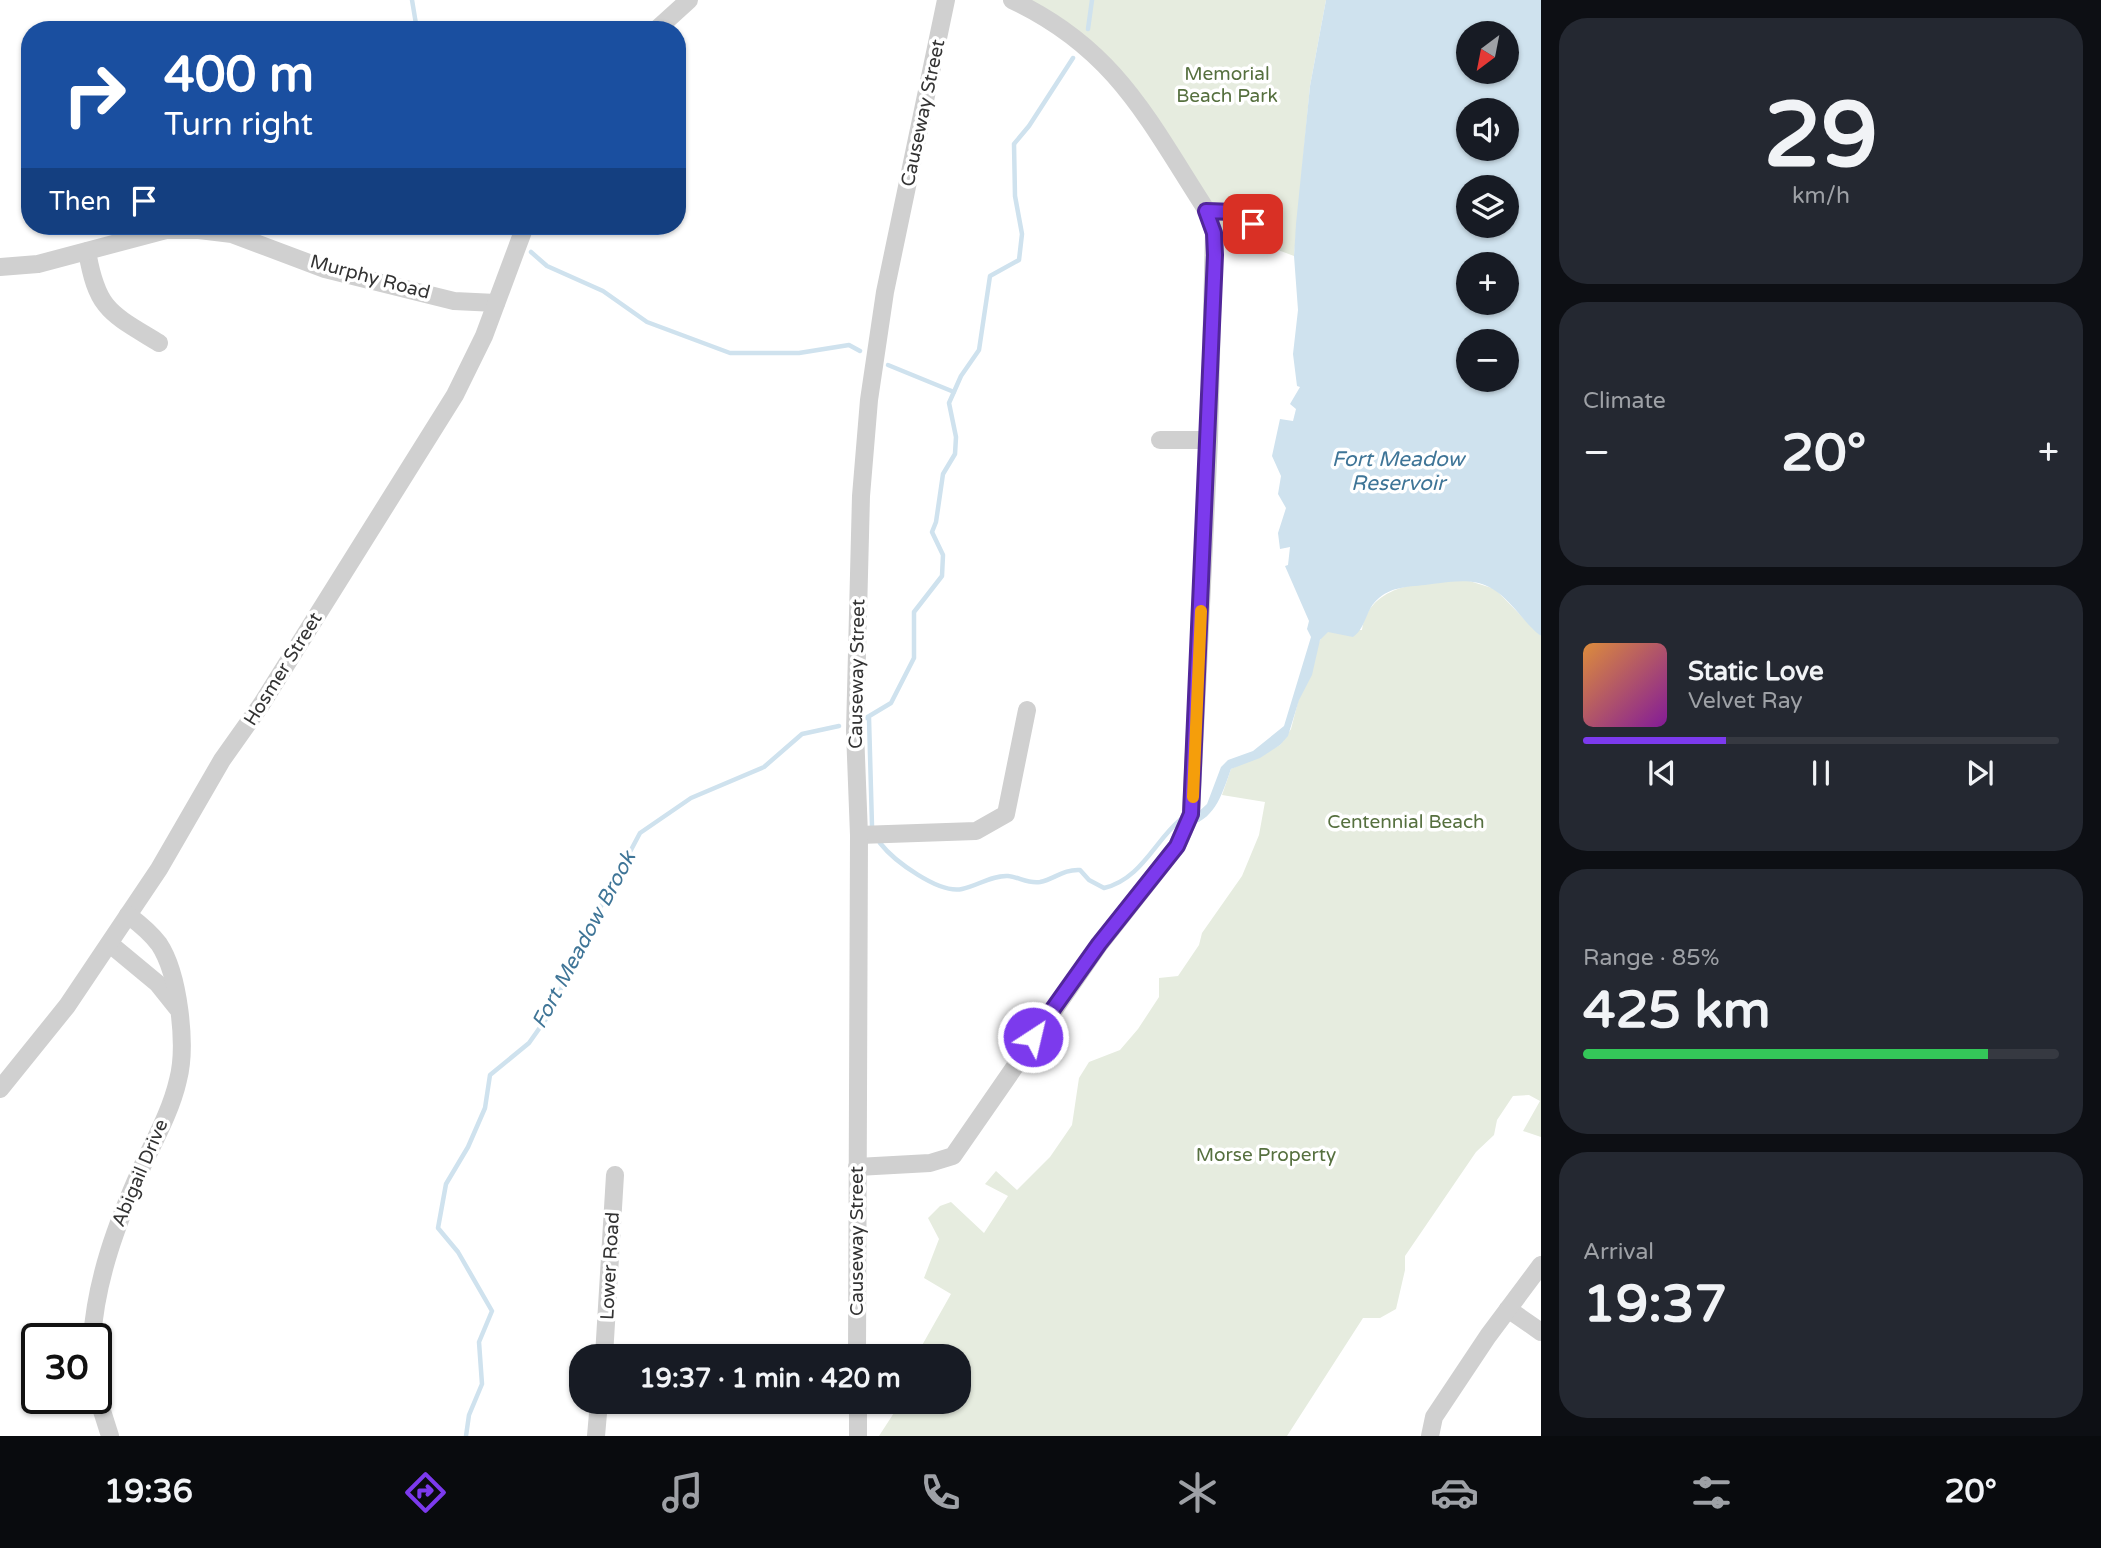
<!DOCTYPE html>
<html lang="en">
<head>
<meta charset="utf-8">
<style>
  body { margin:0; font-family:"Varela Round",sans-serif; background:#242831; color:#f1f3f6; height:100vh; display:flex; flex-direction:column; font-size:26px; white-space:nowrap }
  * { box-sizing:border-box; margin:0 }
  p { font-size:23px; color:#9ea1a6 }
  .icon { flex:none; width:38px; height:38px; fill:none; stroke:currentColor; stroke-width:2; stroke-linecap:round; stroke-linejoin:round }
  .map { position:relative; flex:1; overflow:hidden }
  .sheet { display:flex; flex-direction:column; gap:18px; padding:18px; background:#0d0f14; width:560px }
  .sheet>* { flex:none }
  .hud { position:absolute; left:21px; top:21px; width:665px; height:214px; border-radius:28px; box-shadow:0 2px 5px #0004; background:#1a4fa0; color:#fff; overflow:hidden }
  .needle { width:46px; rotate:212deg }
  .controls { position:absolute; left:1456px; top:21px; display:grid; gap:14px }
  .controls a { display:grid; place-items:center; width:63px; height:63px; border-radius:50%; background:#171b24; box-shadow:0 2px 5px #0004; font-size:35px }
  .speed { position:absolute; left:21px; top:1323px; display:flex; gap:14px; font-size:35px; font-weight:700; text-align:center }
  .speed>* { display:grid; place-content:center; width:91px; height:91px; border-radius:50%; background:#171b24; box-shadow:0 2px 5px #0004; line-height:1 }
  .speed .limit { border:4px solid #111; border-radius:10px; background:#fff; color:#111 }
  .pin { position:absolute; display:grid; place-items:center; width:60px; height:60px; color:#fff; margin:-30px; border-radius:14px; box-shadow:0 4px 10px #0006 }
  .me { position:absolute; width:77px; margin:-38px; rotate:35deg; stroke-linejoin:round; filter:drop-shadow(0 0 5px #0008) }
  .turn { display:flex; align-items:center; gap:24px; height:147px; padding:0 28px; font-size:32px }
  .turn .icon { width:91px; height:91px; stroke-width:2.5 }
  .turn b { display:block; font-size:49px; line-height:60px }
  .then { display:flex; align-items:center; height:66px; padding:0 28px; background:#0003; gap:14px; font-size:26px }
  .big { font-size:52px; font-weight:700; line-height:1.1 }
  .sheet .card { flex:1; display:flex; flex-direction:column; justify-content:center; gap:10px; min-width:0; padding:0 24px; border-radius:28px; background:#242831 }
  .sheet .dial { align-items:center; gap:0 }
  .dial b { font-size:91px; line-height:1 }
  .song { display:flex; align-items:center; gap:21px }
  .cover { width:84px; height:84px; border-radius:10px; background:linear-gradient(135deg,hsl(30 70% 55%),hsl(290 70% 35%)) }
  .played { height:7px; border-radius:4px; background:linear-gradient(90deg,#7c3aed 30%,#363941 30%) }
  .keys { display:flex; justify-content:space-around; direction:ltr }
  .heat { display:flex; justify-content:space-between; align-items:center; font-size:38px; direction:ltr }
  .charge { height:10px; border-radius:5px; background:linear-gradient(90deg,#34c759 85%,#363941 0) }
  .trip { position:absolute; left:569px; top:1344px; width:402px; height:70px; border-radius:28px; background:#171b24; box-shadow:0 2px 5px #0004; font-weight:700; line-height:70px; text-align:center }
  .tabs { display:flex; height:112px; justify-content:space-around; align-items:center; background:#090b0e; color:#9ea1a6 }
  .tabs .icon { width:49px; height:49px }
  .tabs .selected { color:#7c3aed }
  .tabs b { font-size:32px; color:#f1f3f6 }
  main { display:flex; flex:1; min-height:0 }
  .map>svg:first-child { display:block }
  .green { fill:#e6ecdf }
  .water { fill:#cfe2ee; fill-rule:evenodd }
  .lines { fill:none; stroke-linecap:round; stroke-linejoin:round }
  .stream { stroke:#cfe2ee; stroke-width:4.5 }
  .minor { stroke:#d0d0d0; stroke-width:18 }
  .route-casing { stroke:#51269a; stroke-width:18 }
  .route { stroke:#7c3aed; stroke-width:12 }
  .slow { stroke:#f59e0b; stroke-width:12 }
  .labels { text-anchor:middle; dominant-baseline:central; stroke-width:7; stroke-linejoin:round; paint-order:stroke }
  .park-label { font-size:19px; fill:#56703f; stroke:#fff }
  .street-label { font-size:19px; fill:#333; stroke:#fff }
  .water-label { font-size:21px; font-style:italic; fill:#3f7597; stroke:#fff }
</style>
</head>
<body>
<main>
<div class="map">
<svg width="1541" height="1436" viewBox="0 0 1541 1436">
  <rect width="100%" height="100%" fill="#fff"/>
  <g class="green">
    <path d="M1012,0H1326L1310,86L1294,256L1254,241L1214,233L1123,82Z"/>
    <path d="M1463,579L1495,589L1541,636V1137L1523,1131L1540,1101L1529,1095L1513,1096L1497,1120L1494,1135L1476,1152L1405,1256V1270L1396,1309L1380,1318H1363L1287,1436H879L901,1402H959V1356H916L951,1294L924,1278L939,1239L928,1218L940,1206L951,1202L984,1233L1008,1196L985,1184L996,1171L1017,1190L1050,1157L1072,1125L1079,1078L1089,1062L1120,1050L1138,1029L1159,997V978L1178,976L1199,945L1202,933L1242,876L1259,835L1265,802L1222,795L1231,769L1280,745L1291,729L1309,659L1326,630H1362C1370,582 1424,583 1463,579Z"/>
  </g>
  <path class="water" d="M1326,0H1541V636C1531,629 1523,618 1515,609C1488,577 1469,579 1432,584C1414,587 1394,585 1379,598C1365,609 1367,627 1353,637L1328,632L1320,640L1312,675L1299,700L1288,736L1280,745L1260,758L1231,769C1223,791 1216,818 1191,825L1195,815L1207,804L1221,767L1228,760L1253,751L1284,726L1311,637L1307,629L1309,621L1285,566L1288,565L1290,547L1280,549L1278,533L1286,508L1278,494L1281,476L1272,456L1280,419L1293,421L1296,409L1290,404L1300,387L1297,386L1293,354L1298,310L1294,256L1296,224L1310,86ZM1468,33H1507V72H1468ZM1468,110H1507V149H1468ZM1468,187H1507V226H1468ZM1468,264H1507V303H1468ZM1468,341H1507V380H1468Z"/>
  <g class="lines">
    <g class="stream">
      <path d="M412,0L417,30"/>
      <path d="M1088,29L1092,0"/>
      <path d="M502,226L508,231"/>
      <path d="M531,252L547,266L603,291L647,322L730,353H799L849,345L860,351"/>
      <path d="M888,365L954,392"/>
      <path d="M866,718L891,703L914,658V612L942,576L943,555L932,532L936,522L943,474L955,454L956,437L949,403L961,376L979,350L990,276L1019,260L1022,234L1015,196L1014,144L1029,126L1073,58"/>
      <path d="M869,718L872,826"/>
      <path d="M880,843C894,861 939,894 962,889C977,886 992,875 1008,876C1019,877 1028,884 1040,882C1055,879 1063,869 1080,870L1089,880L1104,888C1141,879 1154,842 1180,820"/>
      <path d="M466,1436L469,1415L482,1384L479,1342L492,1311L458,1252L438,1228L446,1184L468,1147L485,1108L490,1075L529,1043L553,1009L573,959L640,833L691,798L764,767L802,734L839,726"/>
    </g>
    <g class="minor">
      <path d="M656,30L689,0"/>
      <path d="M1207,211L1240,213L1261,230"/>
      <path d="M87,251C97,310 110,313 159,343"/>
      <path d="M0,267L38,264L166,230H199L232,234L325,269L357,277L454,301L496,303"/>
      <path d="M1160,440H1209"/>
      <path d="M859,835L976,831L1006,814L1027,710"/>
      <path d="M110,944L157,983L177,1008"/>
      <path d="M0,1089L67,1006L159,869L222,760L261,705L455,395L484,336L525,226"/>
      <path d="M857,1167L930,1163L953,1156L1099,945L1177,846L1191,814L1209,440L1214,233L1207,211C1148,120 1116,49 1012,0"/>
      <path d="M1508,1309L1541,1332"/>
      <path d="M92,1339C96,1279 117,1223 141,1169C154,1141 171,1111 178,1080C187,1046 179,974 159,944C150,932 140,924 128,915"/>
      <path d="M604,1356L615,1175"/>
      <path d="M857,1356L859,835L855,731L861,496L869,400L885,292L946,0"/>
      <path d="M96,1392L110,1436"/>
      <path d="M596,1436L599,1402"/>
      <path d="M858,1436V1402"/>
      <path d="M1430,1436L1434,1417L1488,1336L1541,1265"/>
    </g>
  </g>
  <g class="lines">
    <g class="route-casing">
      <path id="route" d="M1033,1037L1099,944L1177,846L1191,814L1215,255L1214,233L1206,211L1234,212L1253,224"/>
    </g>
    <use href="#route" class="route"/>
    <path class="slow" d="M1193,797L1201,611"/>
  </g>
  <g class="labels">
    <g class="park-label">
      <text x="1227" y="74">Memorial<tspan x="1227" dy="22">Beach Park</tspan></text>
      <text x="1406" y="822">Centennial Beach</text>
      <text x="1266" y="1155">Morse Property</text>
    </g>
    <g class="street-label">
      <text transform="translate(923 113) rotate(-78)">Causeway Street</text>
      <text transform="translate(370 277) rotate(15)">Murphy Road</text>
      <text transform="translate(283 669) rotate(-58)">Hosmer Street</text>
      <text transform="translate(857 674) rotate(-89)">Causeway Street</text>
      <text transform="translate(140 1173) rotate(-67)">Abigail Drive</text>
      <text transform="translate(857 1241) rotate(-90)">Causeway Street</text>
      <text transform="translate(610 1266) rotate(-87)">Lower Road</text>
    </g>
    <g class="water-label">
      <text x="1398" y="459">Fort Meadow<tspan x="1398" dy="24">Reservoir</tspan></text>
      <text transform="translate(584 940) rotate(-62)">Fort Meadow Brook</text>
    </g>
  </g>
</svg>
<div class="controls">
<a><svg class="needle" viewBox="-14 -14 28 28"><path d="M0-13l5 13h-10z" fill="#e53935"/><path d="M0 13l5-13h-10z" fill="#9ea1a6"/></svg></a>
<a><svg class="icon" aria-label="sound" viewBox="0 0 24 24"><path d="M4 9h4l5-4v14l-5-4H4zM17 9q2 3 0 6"/></svg></a>
<a><svg class="icon" aria-label="layers" viewBox="0 0 24 24"><path d="M12 4l9 5-9 5-9-5zM3 14l9 5 9-5"/></svg></a>
<a>+</a>
<a>−</a>
</div>
<div class="speed"><div class="limit">30</div></div>
<div class="pin" style="left:1253px;top:224px;background:#d93025"><svg class="icon" aria-label="arrive" viewBox="0 0 24 24"><path d="M6 21V4h12l-3 4 3 4H6"/></svg></div>
<svg class="me" style="left:1033px;top:1037px" viewBox="-20 -20 40 40"><circle r="17" fill="#7c3aed" stroke="#fff" stroke-width="3"/><path d="M0-11L8 9 0 5-8 9z" fill="#fff"/></svg>
<div class="trip">19:37 · 1 min · 420 m</div>
<div class="hud">
<div class="turn"><svg class="icon" aria-label="right" viewBox="0 0 24 24"><path d="M7 20v-9h11M14 6l5 5-5 5"/></svg><div><b>400 m</b>Turn right</div></div>
<div class="then">Then<svg class="icon" aria-label="arrive" viewBox="0 0 24 24"><path d="M6 21V4h12l-3 4 3 4H6"/></svg></div>
</div>
</div>
<section class="sheet">
<div class="card dial"><b>29</b><p>km/h</p></div>
<div class="card"><p>Climate</p>
<div class="heat"><a>−</a><b class="big">20°</b><a>+</a></div>
</div>
<div class="card">
<div class="song"><i class="cover"></i><div><b>Static Love</b><p>Velvet Ray</p></div></div>
<div class="played"></div>
<div class="keys"><svg class="icon" aria-label="previous" viewBox="0 0 24 24"><path d="M18 5L8 12l10 7zM5 5v14"/></svg><svg class="icon" aria-label="pause" viewBox="0 0 24 24"><path d="M8 5v14M16 5v14"/></svg><svg class="icon" aria-label="next" viewBox="0 0 24 24"><path d="M6 5l10 7-10 7zM19 5v14"/></svg></div>
</div>
<div class="card"><p>Range · 85%</p><b class="big">425 km</b><div class="charge"></div></div>
<div class="card"><p>Arrival</p><b class="big">19:37</b></div>
</section>
</main>
<nav class="tabs">
<b>19:36</b>
<svg class="icon selected" aria-label="directions" viewBox="0 0 24 24"><path d="M12 3l9 9-9 9-9-9zM9 14v-3h6M13 9l2 2-2 2"/></svg>
<svg class="icon" aria-label="music" viewBox="0 0 24 24"><path d="M9 18V5l10-2v13"/><circle cx="6" cy="18" r="3"/><circle cx="16" cy="16" r="3"/></svg>
<svg class="icon" aria-label="phone" viewBox="0 0 24 24"><path d="M5 4h4l2 5-3 2q2 4 5 5l2-3 5 2v4C11 20 4 13 5 4z"/></svg>
<svg class="icon" aria-label="climate" viewBox="0 0 24 24"><path d="M12 3v18M4 7l16 10M4 17L20 7"/></svg>
<svg class="icon" aria-label="car" viewBox="0 0 24 24"><path d="M5 17H2v-5l4-1 3-4h7l3 4 3 1v5h-3M9 17h6M6 11h13"/><circle cx="7" cy="17" r="2"/><circle cx="17" cy="17" r="2"/></svg>
<svg class="icon" aria-label="filters" viewBox="0 0 24 24"><path d="M4 7h16M4 17h16"/><circle cx="9" cy="7" r="2"/><circle cx="15" cy="17" r="2"/></svg>
<b>20°</b>
</nav>
</body>
</html>
